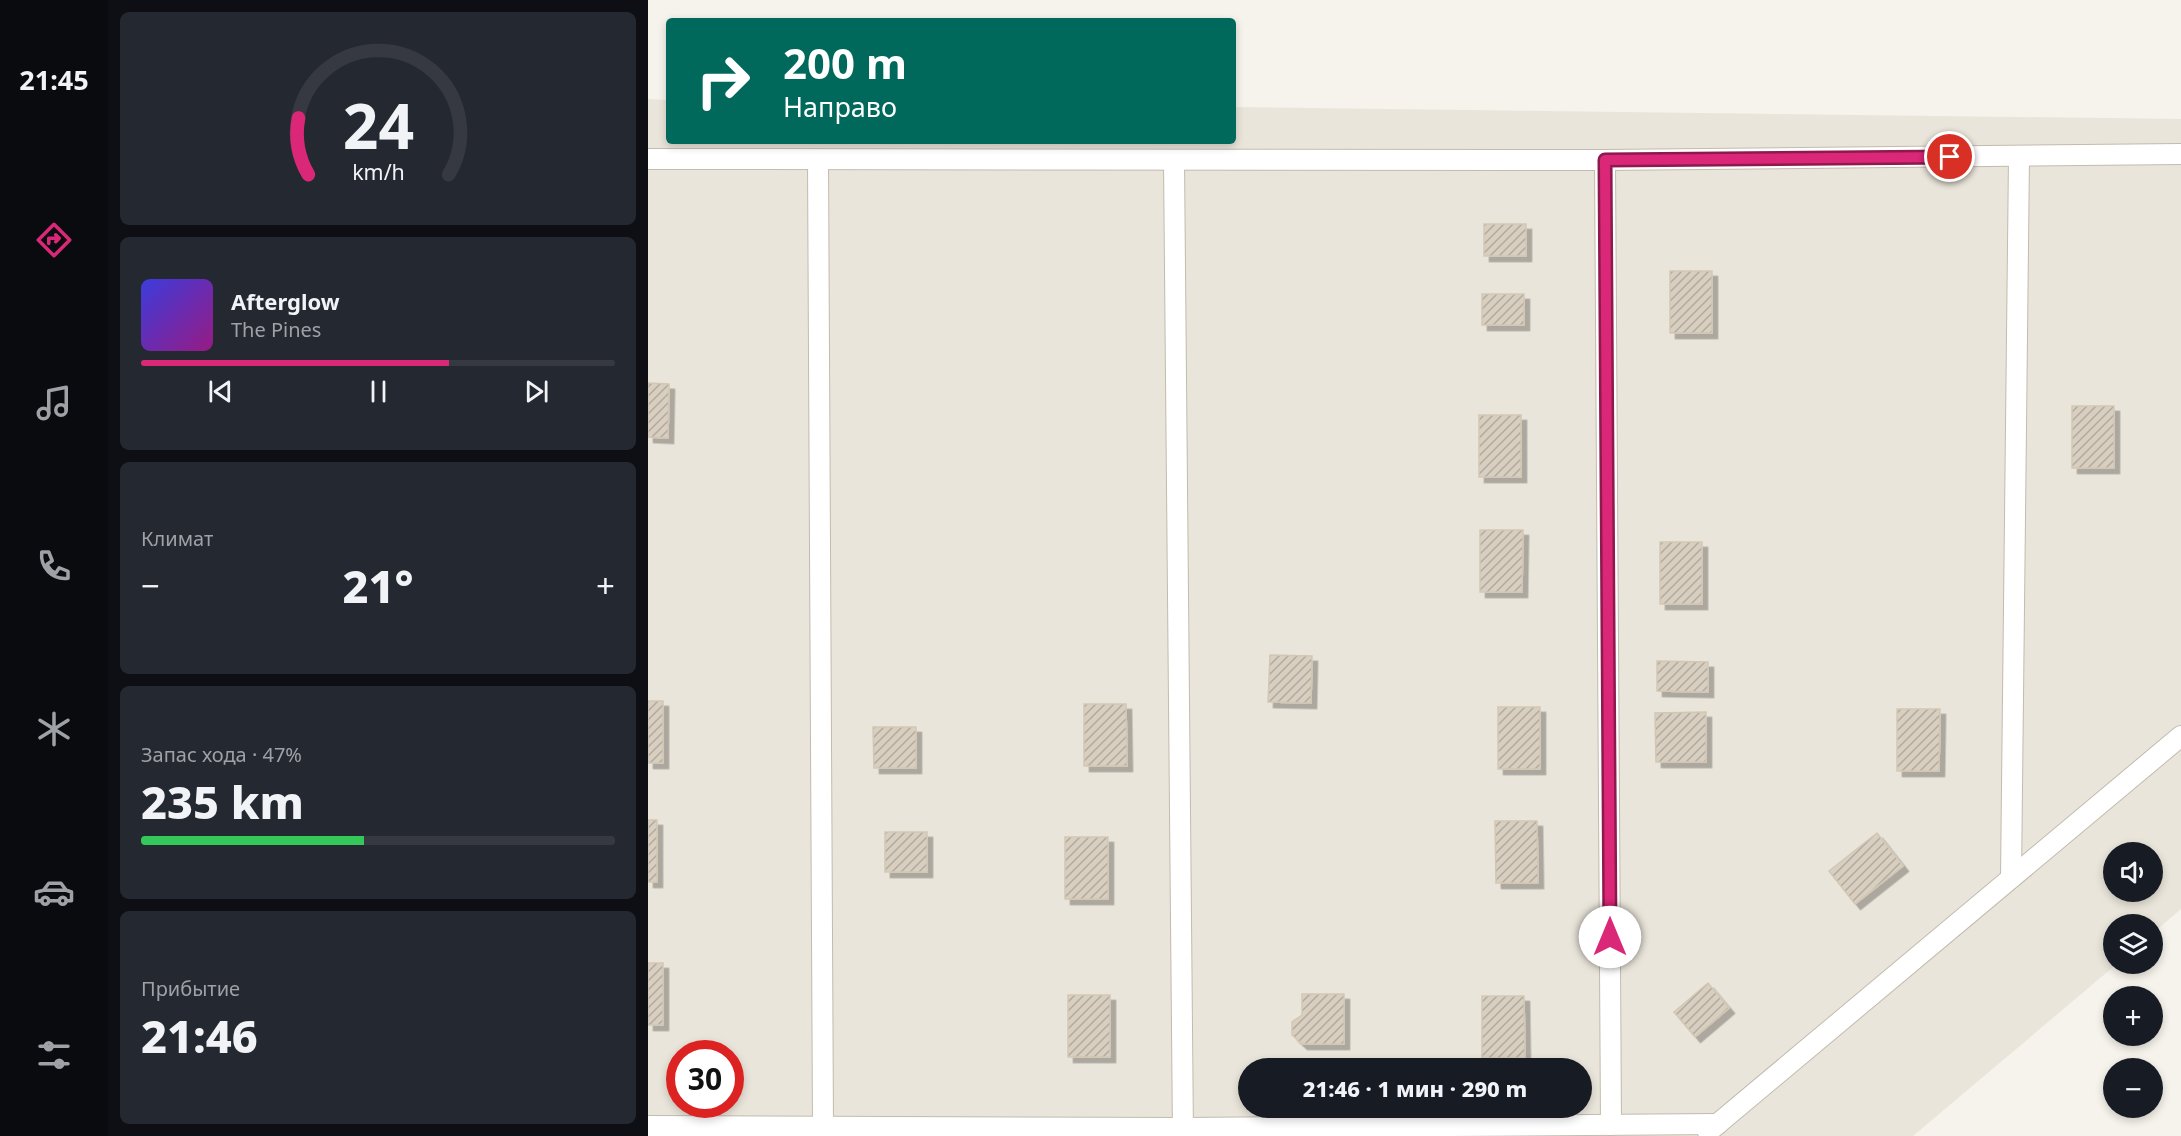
<!DOCTYPE html>
<html lang="ru">
<head>
<meta charset="utf-8">
<style>
  body { margin:0; font-family:"Noto Sans",sans-serif; background:#242831; color:#f1f3f6; height:100vh; display:flex; flex-direction:column; font-size:22px; white-space:nowrap }
  * { box-sizing:border-box; margin:0 }
  p { font-size:20px; color:#9ea1a6 }
  .icon { flex:none; width:33px; height:33px; fill:none; stroke:currentColor; stroke-width:2; stroke-linecap:round; stroke-linejoin:round }
  .map { position:relative; flex:1; overflow:hidden }
  .sheet { display:flex; flex-direction:column; gap:12px; padding:12px; background:#0d0f14; width:540px }
  .sheet>* { flex:none }
  .banner { position:absolute; left:18px; top:18px; width:570px; height:126px; border-radius:6px; box-shadow:0 3px 9px #0003; background:#00695c; color:#fff; overflow:hidden }
  .buttons { position:absolute; left:1455px; top:842px; display:grid; gap:12px }
  .buttons a { display:grid; place-items:center; width:60px; height:60px; border-radius:50%; background:#171b24; box-shadow:0 3px 9px #0003; font-size:30px }
  .speed { position:absolute; left:18px; top:1040px; display:flex; gap:12px; font-size:30px; font-weight:700; text-align:center }
  .speed>* { display:grid; place-content:center; width:78px; height:78px; border-radius:50%; background:#171b24; box-shadow:0 3px 9px #0003; line-height:1 }
  .speed .limit { border:9px solid #d22; background:#fff; color:#111 }
  .pin { position:absolute; display:grid; place-items:center; width:51px; height:51px; color:#fff; margin:-26px; border:3px solid #fff; border-radius:50%; box-shadow:0 2px 6px #0007 }
  .me { position:absolute; width:66px; margin:-33px; rotate:0deg; stroke-linejoin:round; filter:drop-shadow(0 0 4px #0008) }
  .turn { display:flex; align-items:center; gap:21px; height:126px; padding:0 18px; font-size:27px }
  .turn .icon { width:78px; height:78px; stroke-width:2.5 }
  .turn b { display:block; font-size:42px; line-height:51px }
  .big { font-size:45px; font-weight:800; line-height:1.1 }
  .sheet .card { flex:1; display:flex; flex-direction:column; justify-content:center; gap:9px; min-width:0; padding:0 21px; border-radius:9px; background:#242831 }
  .sheet .dial { align-items:center; gap:0 }
  .dial svg { height:156px; overflow:visible; fill:none; stroke:#363941; stroke-width:7; stroke-linecap:round; text-anchor:middle }
  .dial text { fill:#f1f3f6; stroke:none }
  .song { display:flex; align-items:center; gap:18px }
  .cover { width:72px; height:72px; border-radius:9px; background:linear-gradient(135deg,hsl(240 70% 55%),hsl(310 70% 35%)) }
  .played { height:6px; border-radius:3px; background:linear-gradient(90deg,#db2777 65%,#363941 65%) }
  .keys { display:flex; justify-content:space-around; direction:ltr }
  .heat { display:flex; justify-content:space-between; align-items:center; font-size:33px; direction:ltr }
  .charge { height:9px; border-radius:4px; background:linear-gradient(90deg,#34c759 47%,#363941 0) }
  .trip { position:absolute; left:590px; top:1058px; width:354px; height:60px; border-radius:30px; background:#171b24; box-shadow:0 3px 9px #0003; font-weight:800; line-height:60px; text-align:center }
  main { display:flex; flex:1; min-height:0 }
  .tabs { display:flex; flex-direction:column; width:108px; justify-content:space-around; align-items:center; background:#090b0e; color:#9ea1a6 }
  .tabs .icon { width:42px; height:42px }
  .tabs .active { color:#db2777 }
  .tabs b { font-size:27px; color:#f1f3f6 }
  .map>svg:first-child { display:block }
  .residential { fill:#eae5da; fill-rule:evenodd }
  .building { fill:url(#building-hatch); stroke:#d3c7b4; stroke-width:1.5; filter:url(#shadow) }
  .lines { fill:none; stroke-linecap:round; stroke-linejoin:round }
  .street-casing { stroke:#c2bbae; stroke-width:22 }
  .street { stroke:#fff; stroke-width:20 }
  .route-casing { stroke:#8e194d; stroke-width:15 }
  .route { stroke:#db2777; stroke-width:10 }
</style>
</head>
<body>
<main>
<nav class="tabs">
<b>21:45</b>
<svg class="icon active" aria-label="directions" viewBox="0 0 24 24"><path d="M12 3l9 9-9 9-9-9zM9 14v-3h6M13 9l2 2-2 2"/></svg>
<svg class="icon" aria-label="music" viewBox="0 0 24 24"><path d="M9 18V5l10-2v13"/><circle cx="6" cy="18" r="3"/><circle cx="16" cy="16" r="3"/></svg>
<svg class="icon" aria-label="phone" viewBox="0 0 24 24"><path d="M5 4h4l2 5-3 2q2 4 5 5l2-3 5 2v4C11 20 4 13 5 4z"/></svg>
<svg class="icon" aria-label="climate" viewBox="0 0 24 24"><path d="M12 3v18M4 7l16 10M4 17L20 7"/></svg>
<svg class="icon" aria-label="car" viewBox="0 0 24 24"><path d="M5 17H2v-5l4-1 3-4h7l3 4 3 1v5h-3M9 17h6M6 11h13"/><circle cx="7" cy="17" r="2"/><circle cx="17" cy="17" r="2"/></svg>
<svg class="icon" aria-label="filters" viewBox="0 0 24 24"><path d="M4 7h16M4 17h16"/><circle cx="9" cy="7" r="2"/><circle cx="15" cy="17" r="2"/></svg>
</nav>
<section class="sheet">
<div class="card dial"><svg viewBox="0 0 100 80">
<path d="M14 69A42 42 0 1 1 86 69"/>
<path d="M14 69A42 42 0 0 1 9 40" stroke="#db2777"/>
<text x="50" y="56" font-size="32" font-weight="700">24</text>
<text x="50" y="72" font-size="11">km/h</text>
</svg></div>
<div class="card">
<div class="song"><i class="cover"></i><div><b>Afterglow</b><p>The Pines</p></div></div>
<div class="played"></div>
<div class="keys"><svg class="icon" aria-label="previous" viewBox="0 0 24 24"><path d="M18 5L8 12l10 7zM5 5v14"/></svg><svg class="icon" aria-label="pause" viewBox="0 0 24 24"><path d="M8 5v14M16 5v14"/></svg><svg class="icon" aria-label="next" viewBox="0 0 24 24"><path d="M6 5l10 7-10 7zM19 5v14"/></svg></div>
</div>
<div class="card"><p>Климат</p>
<div class="heat"><a>−</a><b class="big">21°</b><a>+</a></div>
</div>
<div class="card"><p>Запас хода · 47%</p><b class="big">235 km</b><div class="charge"></div></div>
<div class="card"><p>Прибытие</p><b class="big">21:46</b></div>
</section>
<div class="map">
<svg width="1533" height="1136" viewBox="0 0 1533 1136">
  <defs>
    <pattern id="building-hatch" width="6" height="6" patternUnits="userSpaceOnUse" patternTransform="scale(1.5)"><rect width="6" height="6" fill="#d8cfc1"/><path d="M-1 1l2-2M0 6l6-6M5 7l2-2" fill="none" stroke="#b1aa9e"/></pattern>
    <filter id="shadow"><feDropShadow dx="5.5" dy="5.5" stdDeviation="0" flood-color="#0004"/></filter>
  </defs>
  <rect width="100%" height="100%" fill="#f6f3ec"/>
  <path class="residential" d="M0,99L21,100V141H585V107L1533,119V909L1505,933L1504,924H1466V963H1470L1265,1136H0ZM1466,852H1504V891H1466ZM32,1053H82V1104H32ZM600,1068H933V1107H600Z"/>
  <g class="building">
    <rect x="836" y="224" width="42" height="32"/>
    <rect x="1022" y="271" width="42" height="62"/>
    <rect x="834" y="294" width="42" height="31"/>
    <path d="M0,383L21,384L20,438L0,437Z"/>
    <rect x="1424" y="406" width="42" height="62"/>
    <rect x="831" y="415" width="42" height="62"/>
    <path d="M832,530H875L874,592H832Z"/>
    <rect x="1012" y="542" width="42" height="62"/>
    <path d="M622,655L664,656L663,703L620,702Z"/>
    <path d="M1009,661L1060,662V692L1009,691Z"/>
    <rect x="0" y="701" width="15" height="62"/>
    <path d="M436,704H478L479,766H436Z"/>
    <rect x="850" y="707" width="42" height="62"/>
    <path d="M1249,709H1292L1291,771H1249Z"/>
    <path d="M1058,712V762H1008L1007,713Z"/>
    <path d="M225,727H268V768H226Z"/>
    <rect x="0" y="820" width="9" height="62"/>
    <path d="M847,821H889L890,883H848Z"/>
    <rect x="237" y="832" width="42" height="40"/>
    <path d="M1229,833L1255,866L1207,904L1181,871Z"/>
    <rect x="417" y="837" width="43" height="62"/>
    <rect x="0" y="963" width="15" height="62"/>
    <path d="M1060,983L1081,1008L1047,1037L1026,1012Z"/>
    <path d="M654,994H696V1044H654L644,1035V1022L654,1015Z"/>
    <rect x="420" y="995" width="42" height="62"/>
    <path d="M834,996H876L877,1058H834Z"/>
  </g>
  <g class="lines">
    <g class="street-casing">
      <g id="street">
        <path d="M0,159L957,160L1533,154"/>
        <path d="M170,160L175,1127"/>
        <path d="M957,160L963,1125"/>
        <path d="M526,161L535,1136"/>
        <path d="M1363,878L1371,156"/>
        <path d="M0,1126L535,1128L1070,1124"/>
        <path d="M1060,1132L1533,736"/>
      </g>
    </g>
    <use href="#street" class="street"/>
  </g>
  <g class="lines">
    <g class="route-casing">
      <path id="route" d="M962,937L957,160L1302,157"/>
    </g>
    <use href="#route" class="route"/>
  </g>
</svg>
<div class="buttons">
<a><svg class="icon" aria-label="sound" viewBox="0 0 24 24"><path d="M4 9h4l5-4v14l-5-4H4zM17 9q2 3 0 6"/></svg></a>
<a><svg class="icon" aria-label="layers" viewBox="0 0 24 24"><path d="M12 4l9 5-9 5-9-5zM3 14l9 5 9-5"/></svg></a>
<a>+</a>
<a>−</a>
</div>
<div class="speed"><div class="limit">30</div></div>
<div class="pin" style="left:1302px;top:157px;background:#d93025"><svg class="icon" aria-label="arrive" viewBox="0 0 24 24"><path d="M6 21V4h12l-3 4 3 4H6"/></svg></div>
<svg class="me" style="left:962px;top:937px" viewBox="-20 -20 40 40"><circle r="19" fill="#fff"/><path d="M0-13L10 11 0 6-10 11z" fill="#db2777"/></svg>
<div class="trip">21:46 · 1 мин · 290 m</div>
<div class="banner">
<div class="turn"><svg class="icon" aria-label="right" viewBox="0 0 24 24"><path d="M7 20v-9h11M14 6l5 5-5 5"/></svg><div><b>200 m</b>Направо</div></div>
</div>
</div>
</main>
</body>
</html>
